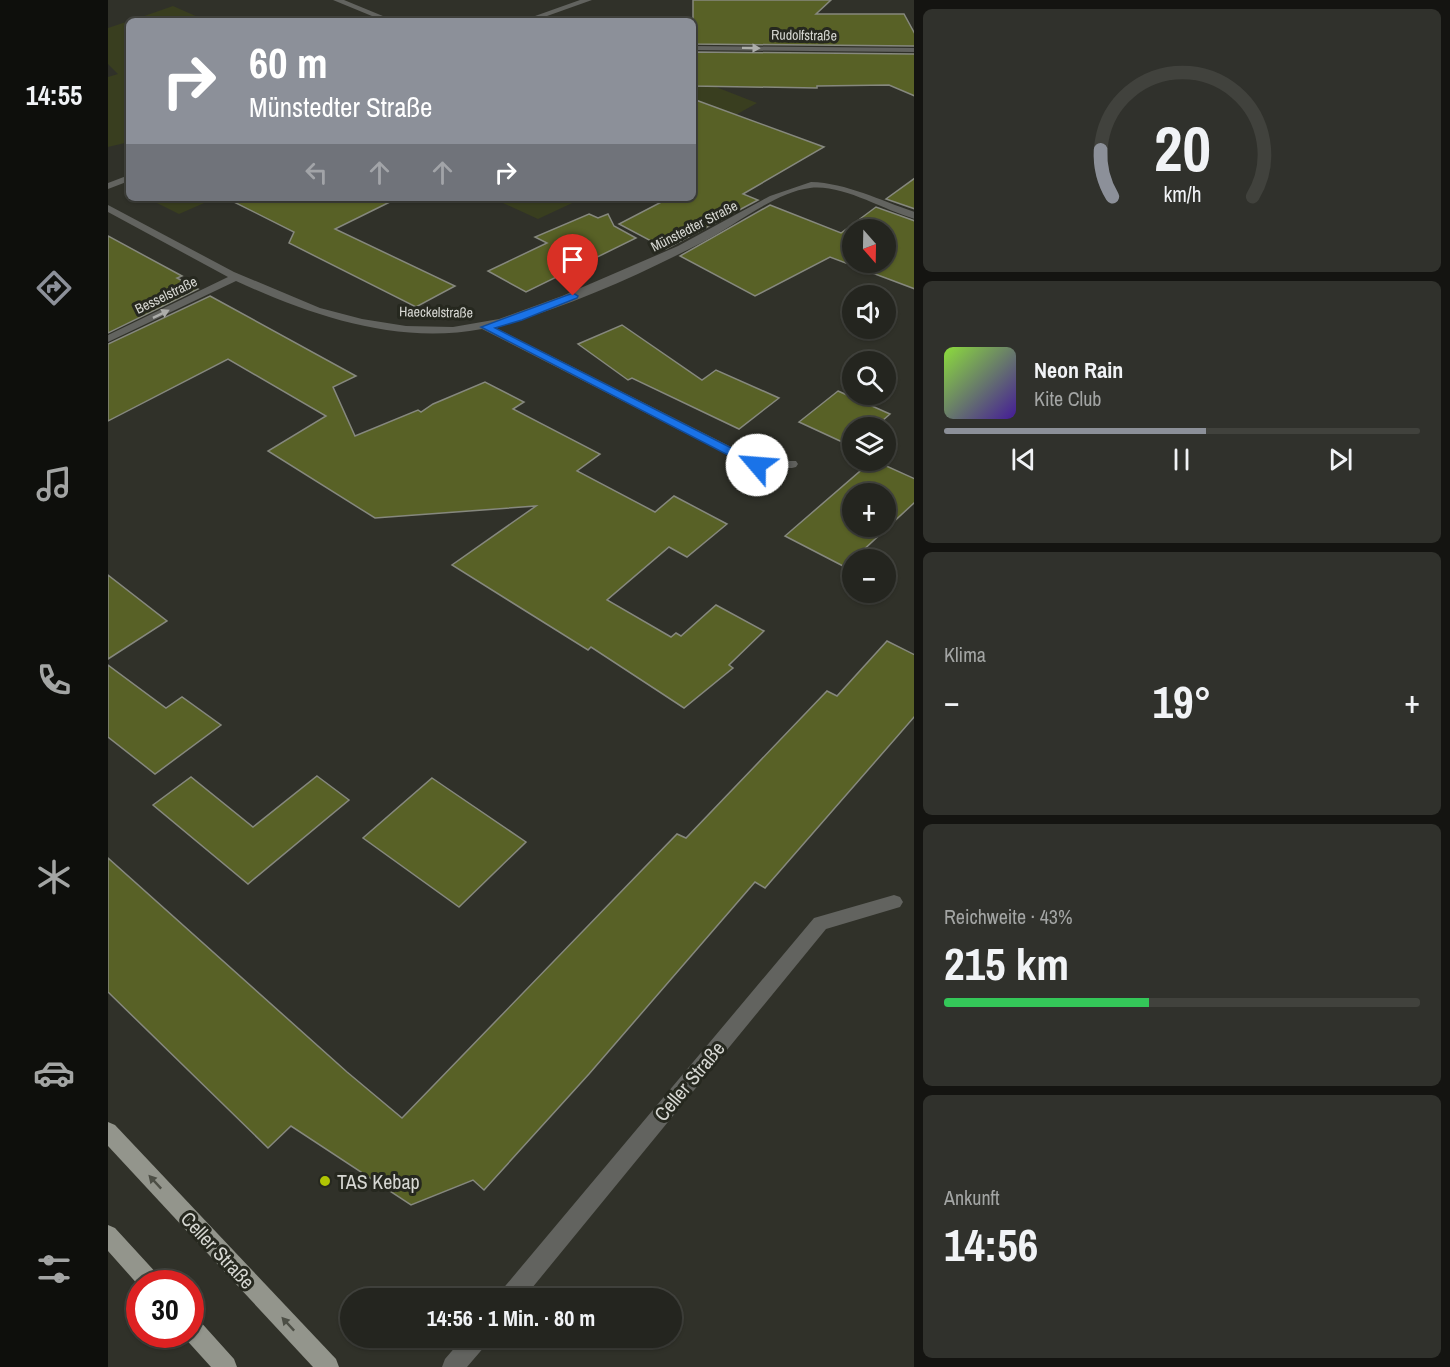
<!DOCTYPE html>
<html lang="de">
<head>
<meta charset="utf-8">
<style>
  body { margin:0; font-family:"Archivo Narrow",sans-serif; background:#30312c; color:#f1f3f6; height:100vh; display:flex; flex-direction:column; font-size:22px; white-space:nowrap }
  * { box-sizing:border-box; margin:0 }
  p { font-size:20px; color:#a3a5a4 }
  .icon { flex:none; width:33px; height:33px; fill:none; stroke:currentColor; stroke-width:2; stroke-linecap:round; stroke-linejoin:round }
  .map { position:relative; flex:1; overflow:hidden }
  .sheet { display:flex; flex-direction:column; gap:9px; padding:9px; background:#141411; width:536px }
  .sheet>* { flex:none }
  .top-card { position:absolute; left:18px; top:18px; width:570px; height:183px; border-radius:9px; box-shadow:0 2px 4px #0004,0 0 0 2px #41423d; background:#8c9099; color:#fff; overflow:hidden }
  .needle { width:39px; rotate:160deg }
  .tools { position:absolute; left:734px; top:219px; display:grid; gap:12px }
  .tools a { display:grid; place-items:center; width:54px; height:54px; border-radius:50%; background:#24251f; box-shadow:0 2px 4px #0004,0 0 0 2px #41423d; font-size:30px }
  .speed { position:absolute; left:18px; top:1270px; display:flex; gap:12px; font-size:30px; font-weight:700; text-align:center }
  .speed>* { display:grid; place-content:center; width:78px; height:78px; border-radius:50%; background:#24251f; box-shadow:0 2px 4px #0004,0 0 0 2px #41423d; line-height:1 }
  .speed .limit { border:9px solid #d22; background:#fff; color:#111 }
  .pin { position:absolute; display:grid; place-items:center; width:51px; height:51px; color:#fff; margin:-62px -26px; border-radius:50% 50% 50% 0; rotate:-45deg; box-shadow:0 0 6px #0007 }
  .pin .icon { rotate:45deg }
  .me { position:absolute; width:66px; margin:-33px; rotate:297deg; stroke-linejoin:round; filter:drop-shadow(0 0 4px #0008) }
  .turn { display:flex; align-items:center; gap:21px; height:126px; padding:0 24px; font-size:27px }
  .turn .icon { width:78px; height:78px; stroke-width:2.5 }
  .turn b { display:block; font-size:42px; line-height:51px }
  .lanes { display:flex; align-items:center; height:57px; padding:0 24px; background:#0003; justify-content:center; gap:30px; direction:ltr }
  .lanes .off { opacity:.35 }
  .big { font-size:45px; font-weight:700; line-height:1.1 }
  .sheet .widget { flex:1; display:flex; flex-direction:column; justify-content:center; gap:9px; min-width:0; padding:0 21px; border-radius:9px; background:#30312c }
  .sheet .dial { align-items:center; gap:0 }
  .dial svg { height:156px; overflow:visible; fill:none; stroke:#41423d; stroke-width:7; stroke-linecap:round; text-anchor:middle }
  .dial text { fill:#f1f3f6; stroke:none }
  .song { display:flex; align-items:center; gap:18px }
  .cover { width:72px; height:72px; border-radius:9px; background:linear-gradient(135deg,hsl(90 70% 55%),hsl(260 70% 35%)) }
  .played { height:6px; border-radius:3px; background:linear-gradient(90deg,#8c9099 55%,#41423d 55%) }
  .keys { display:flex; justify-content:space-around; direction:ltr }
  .heat { display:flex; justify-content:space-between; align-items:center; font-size:33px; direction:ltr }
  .charge { height:9px; border-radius:4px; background:linear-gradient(90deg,#34c759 43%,#41423d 0) }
  .trip { position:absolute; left:232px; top:1288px; width:342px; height:60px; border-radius:30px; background:#24251f; box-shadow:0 2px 4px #0004,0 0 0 2px #41423d; font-weight:700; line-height:60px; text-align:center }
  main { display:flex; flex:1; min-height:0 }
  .dock { display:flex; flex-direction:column; width:108px; justify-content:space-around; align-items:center; background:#0e0f0c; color:#a3a5a4 }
  .dock .icon { width:42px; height:42px }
  .dock .on { color:#8c9099 }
  .dock b { font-size:27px; color:#f1f3f6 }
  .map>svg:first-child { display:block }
  .green { fill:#393e1f }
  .building { fill:#586126; stroke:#86887e; stroke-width:1.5; fill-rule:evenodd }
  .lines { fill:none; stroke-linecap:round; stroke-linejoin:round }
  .minor { fill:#62635f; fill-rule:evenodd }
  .major { fill:#93958c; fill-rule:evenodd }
  .oneway { fill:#adaeaa }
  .oneway2 { fill:#4c4e45 }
  .route { fill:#1a73e8; stroke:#114b97; stroke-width:1.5 }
  .poi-dot { fill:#b0c503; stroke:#26281f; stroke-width:2 }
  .labels { text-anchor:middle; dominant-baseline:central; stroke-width:6; stroke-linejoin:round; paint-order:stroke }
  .far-street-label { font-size:14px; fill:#d6d7d2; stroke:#26281f }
  .near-street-label { font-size:20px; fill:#d6d7d2; stroke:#26281f }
  .near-poi-label { font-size:20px; fill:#d6d7d2; stroke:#26281f; text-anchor:start }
</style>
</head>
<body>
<main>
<nav class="dock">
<b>14:55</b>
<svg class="icon on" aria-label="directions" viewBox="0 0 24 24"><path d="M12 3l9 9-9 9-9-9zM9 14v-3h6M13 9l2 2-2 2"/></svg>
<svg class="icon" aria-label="music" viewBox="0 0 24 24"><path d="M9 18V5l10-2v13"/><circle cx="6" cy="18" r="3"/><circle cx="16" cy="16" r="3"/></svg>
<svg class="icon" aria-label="phone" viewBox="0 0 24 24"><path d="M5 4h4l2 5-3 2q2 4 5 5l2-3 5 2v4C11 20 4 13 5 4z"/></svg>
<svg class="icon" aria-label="climate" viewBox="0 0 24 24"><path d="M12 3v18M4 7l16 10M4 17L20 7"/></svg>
<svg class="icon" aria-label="car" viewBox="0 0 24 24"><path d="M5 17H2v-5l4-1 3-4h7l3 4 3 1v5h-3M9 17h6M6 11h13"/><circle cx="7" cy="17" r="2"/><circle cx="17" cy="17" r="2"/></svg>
<svg class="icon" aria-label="filters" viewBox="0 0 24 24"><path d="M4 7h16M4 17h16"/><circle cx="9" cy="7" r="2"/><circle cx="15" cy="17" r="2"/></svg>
</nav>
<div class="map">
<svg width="807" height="1367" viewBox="0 0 807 1367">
  <rect width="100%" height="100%" fill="#303129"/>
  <g class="green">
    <path d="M65,6L99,21H22Z"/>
    <path d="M21,21V142L0,147V77L10,74L0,64V28Z"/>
    <path d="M585,78L649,103L585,139Z"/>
    <path d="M39,198H99L103,200L71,214Z"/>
    <path d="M384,198H475L430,219Z"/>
  </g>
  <g class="building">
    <path d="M585,0H723L708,14H796L807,34V46L585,44Z"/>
    <path d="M585,52L807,54V96L781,85L709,86V88L585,86Z"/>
    <path d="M585,99L716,147L635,194L650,200L558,249L511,224L561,198H585Z"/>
    <path d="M807,178V209L778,199Z"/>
    <path d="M118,198H290L227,229L347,286L308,307L181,243L186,232Z"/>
    <path d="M662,205L733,233L768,207L807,221V289L722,257L647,296L572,256ZM744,230H777V262H744Z"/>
    <path d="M481,214L490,218L500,214L506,226L528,238L418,292L380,271L439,243L427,237Z"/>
    <path d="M0,236L74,276L69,278L90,289L0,333Z"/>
    <path d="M102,296L248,376L225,387L247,436L310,410L313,412L325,404L377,382L416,402L405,409L492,454L469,471L547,512L566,496L619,524L579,557L561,547L499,600L563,637L568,633L573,636L608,605L656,631L621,665L625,668L576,708L483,647L480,650L344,565L428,506L267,518L160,451L218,416L120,359L0,421V344Z"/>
    <path d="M514,325L594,380L608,370L671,398L631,429L524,378L520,380L470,344Z"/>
    <path d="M730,391L782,414L766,428H744L743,446L691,422Z"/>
    <path d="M765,460L807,479V502L737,567L677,536ZM744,494H777V526H744Z"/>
    <path d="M0,575L59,621L0,659Z"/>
    <path d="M779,641L807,655V716L657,888L647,882L481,1074L376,1190L365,1180L303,1205L183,1126L160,1148L0,992V858L239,1072L294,1118L569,834L578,838L719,691L729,696Z"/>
    <path d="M0,665L58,708L74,697L113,725L47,774L0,737Z"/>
    <path d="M209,776L241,800L140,884L45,805L83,777L145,827Z"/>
    <path d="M324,778L418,842L351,907L255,838Z"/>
  </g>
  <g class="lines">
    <g class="minor">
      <path d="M225,0H236L287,21H276Z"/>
      <path d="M472,0H484L425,21H413Z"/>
      <path d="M585,46L807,48V52L585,50Z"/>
      <path d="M21,175V181L0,189V183Z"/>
      <path d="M703,182C739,183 773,201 807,212V219C775,210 735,184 702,188C667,192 625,227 593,243C529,276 456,309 386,327L651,461H688L690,464L688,467L684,468H645L374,329C289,345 204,316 128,281L0,342V335L120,277L0,212V205L126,272L212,308L254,319L298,326L345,327L391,319L454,296L570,246L662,196Z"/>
      <path d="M786,895L792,897L795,902L792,907L718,929L415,1299H390L393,1291L706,918Z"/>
      <path d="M355,1338H380L377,1346L359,1367H334L337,1359Z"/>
    </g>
    <g class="major">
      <path d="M0,1122L7,1125L228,1359L231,1367H205L0,1146Z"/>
      <path d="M0,1225L7,1228L51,1276L54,1284H32V1287L0,1251Z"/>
      <path d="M82,1316L90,1319L126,1359L129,1367H103L74,1335H82Z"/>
    </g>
  </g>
  <defs><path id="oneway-solid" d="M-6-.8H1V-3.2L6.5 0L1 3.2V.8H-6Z" transform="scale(1.5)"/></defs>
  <g class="oneway">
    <use href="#oneway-solid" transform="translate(643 48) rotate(1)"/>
    <use href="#oneway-solid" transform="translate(53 314) rotate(-26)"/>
  </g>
  <g class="oneway2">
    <use href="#oneway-solid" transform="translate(47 1182) rotate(-133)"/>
    <use href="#oneway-solid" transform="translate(180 1324) rotate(-133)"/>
  </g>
  <path class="route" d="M465,293L470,296L469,298L414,320L387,328L653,463V468H645L373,327Z"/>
  <circle class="poi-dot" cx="217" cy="1181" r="6"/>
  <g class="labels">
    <g class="far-street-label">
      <text transform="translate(696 35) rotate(1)">Rudolfstraße</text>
      <text transform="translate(586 226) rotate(-27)">Münstedter Straße</text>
      <text transform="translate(58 295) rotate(-26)">Besselstraße</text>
      <text transform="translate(328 312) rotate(1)">Haeckelstraße</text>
    </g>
    <g class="near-street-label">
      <text transform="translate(581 1081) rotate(-50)">Celler Straße</text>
      <text transform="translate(110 1250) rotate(47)">Celler Straße</text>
    </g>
    <g class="near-poi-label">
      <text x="229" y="1181">TAS Kebap</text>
    </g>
  </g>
</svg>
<div class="tools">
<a><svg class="needle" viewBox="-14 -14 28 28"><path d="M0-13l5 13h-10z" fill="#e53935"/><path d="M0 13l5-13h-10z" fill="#a3a5a4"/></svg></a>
<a><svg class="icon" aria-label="sound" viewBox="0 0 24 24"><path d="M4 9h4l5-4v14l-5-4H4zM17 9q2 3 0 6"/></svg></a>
<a><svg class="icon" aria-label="search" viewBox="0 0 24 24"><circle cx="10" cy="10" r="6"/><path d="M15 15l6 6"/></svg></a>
<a><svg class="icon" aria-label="layers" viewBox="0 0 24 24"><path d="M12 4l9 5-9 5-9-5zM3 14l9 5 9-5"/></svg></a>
<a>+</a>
<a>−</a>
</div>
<div class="speed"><div class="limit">30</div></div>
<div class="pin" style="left:465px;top:296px;background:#d93025"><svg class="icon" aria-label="arrive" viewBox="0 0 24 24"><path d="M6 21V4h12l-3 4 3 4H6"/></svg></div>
<svg class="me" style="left:649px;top:465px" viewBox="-20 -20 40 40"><circle r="19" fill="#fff"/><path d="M0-13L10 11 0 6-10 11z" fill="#1a73e8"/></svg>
<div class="trip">14:56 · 1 Min. · 80 m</div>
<div class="top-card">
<div class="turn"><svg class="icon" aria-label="right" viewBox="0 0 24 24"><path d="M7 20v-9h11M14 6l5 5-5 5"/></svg><div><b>60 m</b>Münstedter Straße</div></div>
<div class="lanes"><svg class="icon off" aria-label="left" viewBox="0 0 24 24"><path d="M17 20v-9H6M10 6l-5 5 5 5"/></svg><svg class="icon off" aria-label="ahead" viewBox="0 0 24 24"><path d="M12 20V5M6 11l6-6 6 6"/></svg><svg class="icon off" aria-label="ahead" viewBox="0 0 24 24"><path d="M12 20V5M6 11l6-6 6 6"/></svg><svg class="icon" aria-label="right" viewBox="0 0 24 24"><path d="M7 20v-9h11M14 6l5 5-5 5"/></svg></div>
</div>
</div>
<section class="sheet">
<div class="widget dial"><svg viewBox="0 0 100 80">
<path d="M14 69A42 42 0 1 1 86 69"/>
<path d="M14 69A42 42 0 0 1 8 45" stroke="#8c9099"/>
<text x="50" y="56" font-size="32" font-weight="700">20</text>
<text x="50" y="72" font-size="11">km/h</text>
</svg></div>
<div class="widget">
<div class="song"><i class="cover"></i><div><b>Neon Rain</b><p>Kite Club</p></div></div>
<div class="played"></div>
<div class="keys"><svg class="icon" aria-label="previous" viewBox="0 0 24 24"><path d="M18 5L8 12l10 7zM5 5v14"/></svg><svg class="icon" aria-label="pause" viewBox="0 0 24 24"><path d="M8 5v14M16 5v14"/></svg><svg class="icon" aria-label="next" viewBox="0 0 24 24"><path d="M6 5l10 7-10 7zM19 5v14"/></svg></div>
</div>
<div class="widget"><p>Klima</p>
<div class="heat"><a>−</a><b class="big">19°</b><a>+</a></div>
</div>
<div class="widget"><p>Reichweite · 43%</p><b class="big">215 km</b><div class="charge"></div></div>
<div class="widget"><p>Ankunft</p><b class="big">14:56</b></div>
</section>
</main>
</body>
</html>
